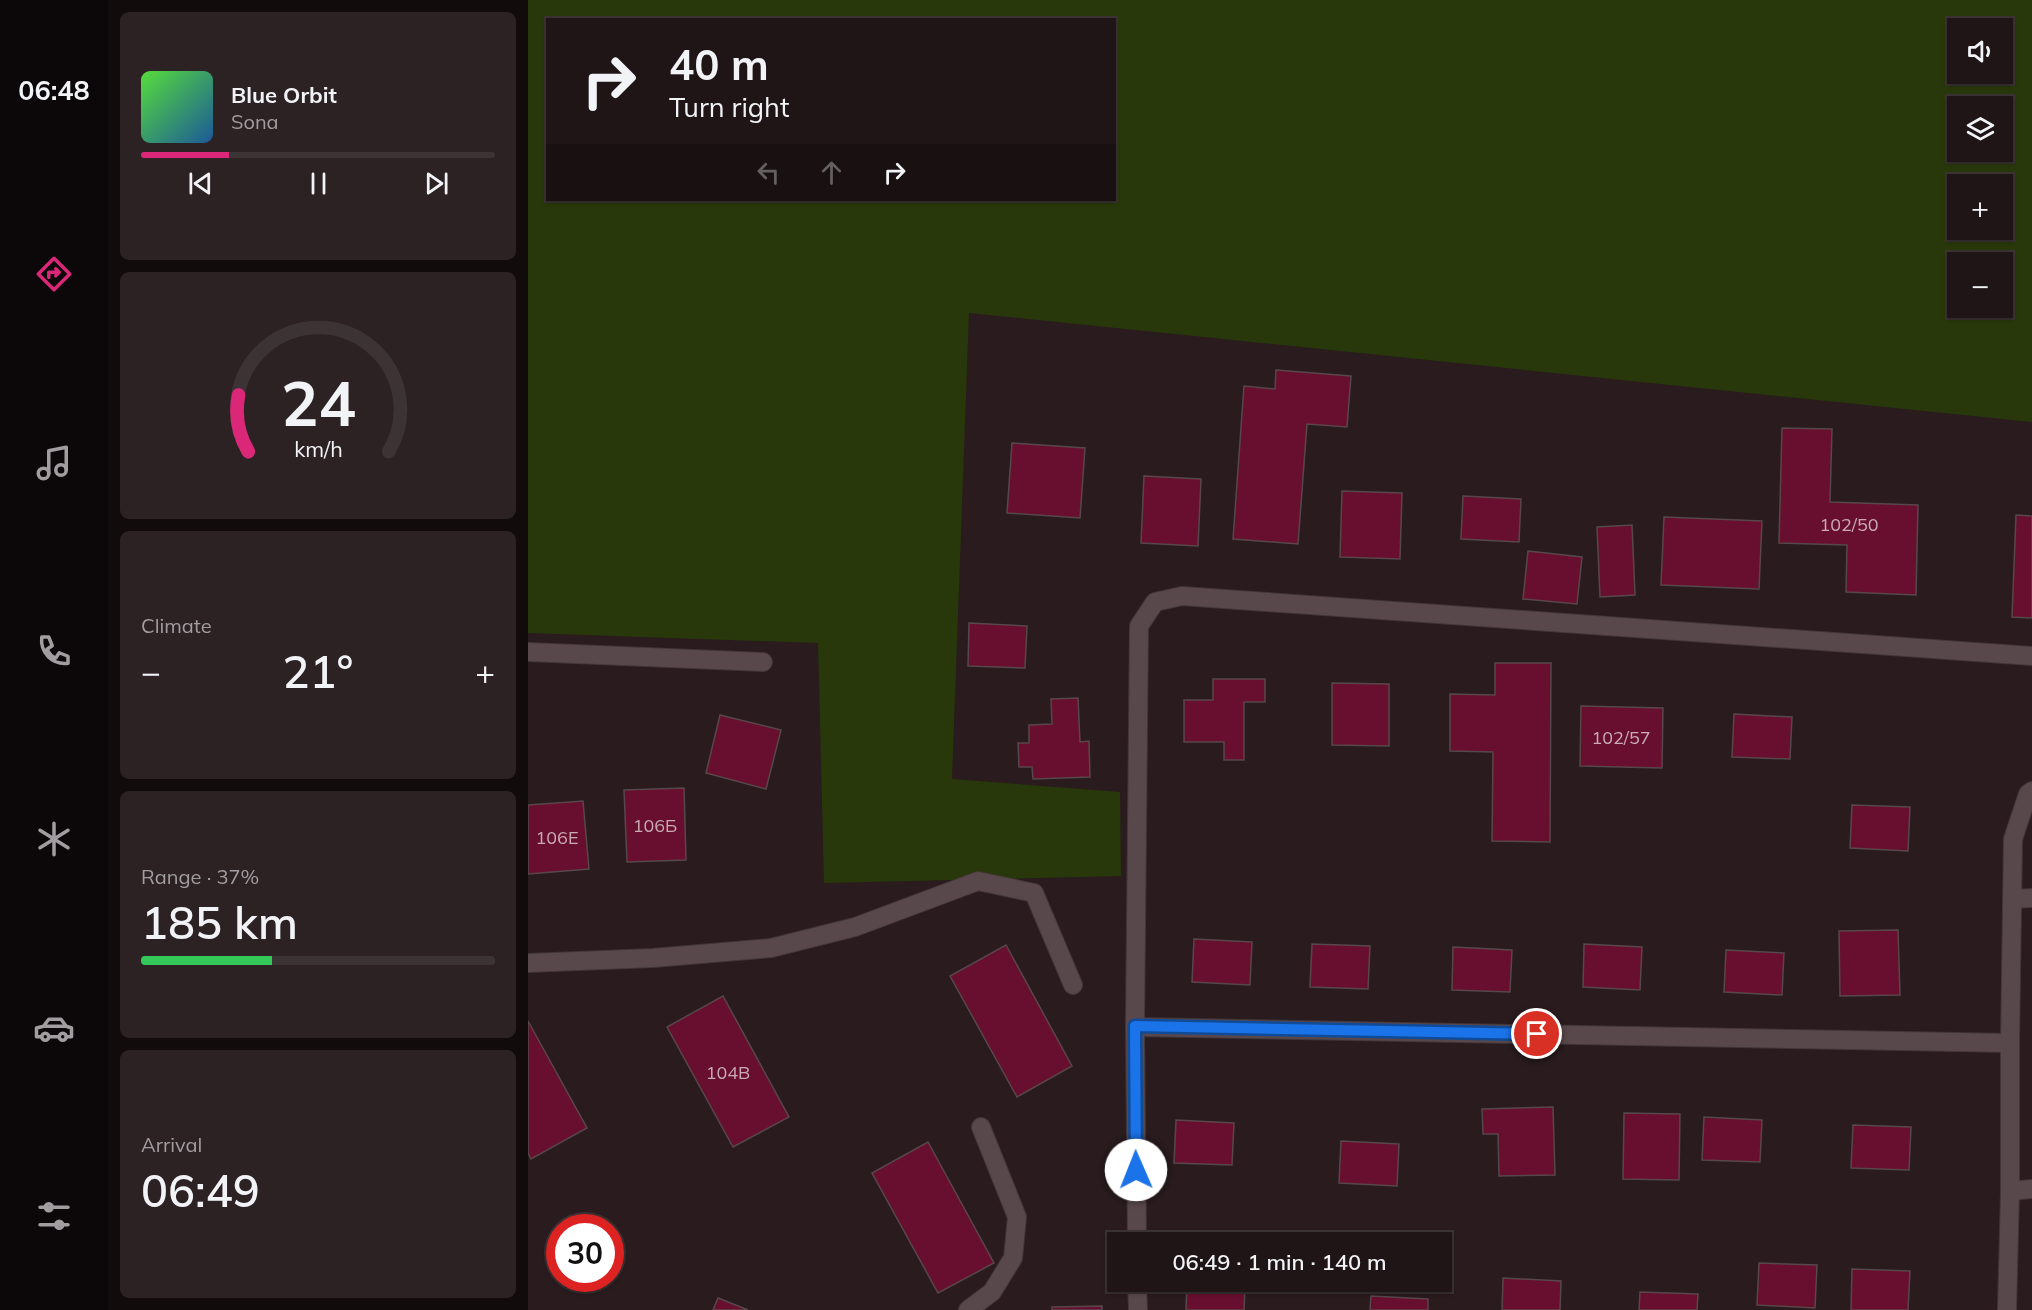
<!DOCTYPE html>
<html lang="en">
<head>
<meta charset="utf-8">
<style>
  body { margin:0; font-family:Mulish,sans-serif; background:#2c2123; color:#f1f3f6; height:100vh; display:flex; flex-direction:column; font-size:22px; white-space:nowrap }
  * { box-sizing:border-box; margin:0 }
  p { font-size:20px; color:#a19ea1 }
  .icon { flex:none; width:33px; height:33px; fill:none; stroke:currentColor; stroke-width:2; stroke-linecap:round; stroke-linejoin:round }
  .map { position:relative; flex:1; overflow:hidden }
  .side { display:flex; flex-direction:column; gap:12px; padding:12px; background:#110b0c; width:420px }
  .side>* { flex:none }
  .banner { position:absolute; left:18px; top:18px; width:570px; height:183px; border-radius:0px; box-shadow:0 2px 4px #0004,0 0 0 2px #3c3335; background:#1f1416; color:#f1f3f6; overflow:hidden }
  .buttons { position:absolute; left:1419px; top:18px; display:grid; gap:12px }
  .buttons a { display:grid; place-items:center; width:66px; height:66px; border-radius:0px; background:#1f1416; box-shadow:0 2px 4px #0004,0 0 0 2px #3c3335; font-size:30px }
  .speed { position:absolute; left:18px; top:1214px; display:flex; gap:12px; font-size:30px; font-weight:700; text-align:center }
  .speed>* { display:grid; place-content:center; width:78px; height:78px; border-radius:50%; background:#1f1416; box-shadow:0 2px 4px #0004,0 0 0 2px #3c3335; line-height:1 }
  .speed .limit { border:9px solid #d22; background:#fff; color:#111 }
  .pin { position:absolute; display:grid; place-items:center; width:51px; height:51px; color:#fff; margin:-26px; border:3px solid #fff; border-radius:50%; box-shadow:0 2px 6px #0007 }
  .me { position:absolute; width:66px; margin:-33px; rotate:359deg; stroke-linejoin:round; filter:drop-shadow(0 0 4px #0008) }
  .turn { display:flex; align-items:center; gap:21px; height:126px; padding:0 24px; font-size:27px }
  .turn .icon { width:78px; height:78px; stroke-width:2.5 }
  .turn b { display:block; font-size:42px; line-height:51px }
  .lanes { display:flex; align-items:center; height:57px; padding:0 24px; background:#0003; justify-content:center; gap:30px; direction:ltr }
  .lanes .off { opacity:.35 }
  .big { font-size:45px; font-weight:600; line-height:1.1 }
  .side .tile { flex:1; display:flex; flex-direction:column; justify-content:center; gap:9px; min-width:0; padding:0 21px; border-radius:9px; background:#2c2123 }
  .side .dial { align-items:center; gap:0 }
  .dial svg { height:156px; overflow:visible; fill:none; stroke:#3c3335; stroke-width:7; stroke-linecap:round; text-anchor:middle }
  .dial text { fill:#f1f3f6; stroke:none }
  .song { display:flex; align-items:center; gap:18px }
  .cover { width:72px; height:72px; border-radius:9px; background:linear-gradient(135deg,hsl(110 70% 55%),hsl(210 70% 35%)) }
  .played { height:6px; border-radius:3px; background:linear-gradient(90deg,#db2777 25%,#3c3335 25%) }
  .keys { display:flex; justify-content:space-around; direction:ltr }
  .heat { display:flex; justify-content:space-between; align-items:center; font-size:33px; direction:ltr }
  .charge { height:9px; border-radius:4px; background:linear-gradient(90deg,#34c759 37%,#3c3335 0) }
  .trip { position:absolute; left:579px; top:1232px; width:345px; height:60px; border-radius:0px; background:#1f1416; box-shadow:0 2px 4px #0004,0 0 0 2px #3c3335; font-weight:600; line-height:60px; text-align:center }
  main { display:flex; flex:1; min-height:0 }
  .dock { display:flex; flex-direction:column; width:108px; justify-content:space-around; align-items:center; background:#0c0809; color:#a19ea1 }
  .dock .icon { width:42px; height:42px }
  .dock .current { color:#db2777 }
  .dock b { font-size:27px; color:#f1f3f6 }
  .map>svg:first-child { display:block }
  .green { fill:#28380a; fill-rule:evenodd }
  .building { fill:#680e2f; stroke:#58474a; stroke-width:1.5 }
  .lines { fill:none; stroke-linecap:round; stroke-linejoin:round }
  .minor-casing { stroke:#413638; stroke-width:20 }
  .minor { stroke:#59484b; stroke-width:18 }
  .route-casing { stroke:#114b97; stroke-width:15 }
  .route { stroke:#1a73e8; stroke-width:10 }
  .labels { text-anchor:middle; dominant-baseline:central; stroke-width:6; stroke-linejoin:round; paint-order:stroke }
  .number-label { font-size:18px; fill:#caabb4 }
</style>
</head>
<body>
<main>
<nav class="dock">
<b>06:48</b>
<svg class="icon current" aria-label="directions" viewBox="0 0 24 24"><path d="M12 3l9 9-9 9-9-9zM9 14v-3h6M13 9l2 2-2 2"/></svg>
<svg class="icon" aria-label="music" viewBox="0 0 24 24"><path d="M9 18V5l10-2v13"/><circle cx="6" cy="18" r="3"/><circle cx="16" cy="16" r="3"/></svg>
<svg class="icon" aria-label="phone" viewBox="0 0 24 24"><path d="M5 4h4l2 5-3 2q2 4 5 5l2-3 5 2v4C11 20 4 13 5 4z"/></svg>
<svg class="icon" aria-label="climate" viewBox="0 0 24 24"><path d="M12 3v18M4 7l16 10M4 17L20 7"/></svg>
<svg class="icon" aria-label="car" viewBox="0 0 24 24"><path d="M5 17H2v-5l4-1 3-4h7l3 4 3 1v5h-3M9 17h6M6 11h13"/><circle cx="7" cy="17" r="2"/><circle cx="17" cy="17" r="2"/></svg>
<svg class="icon" aria-label="filters" viewBox="0 0 24 24"><path d="M4 7h16M4 17h16"/><circle cx="9" cy="7" r="2"/><circle cx="15" cy="17" r="2"/></svg>
</nav>
<section class="side">
<div class="tile">
<div class="song"><i class="cover"></i><div><b>Blue Orbit</b><p>Sona</p></div></div>
<div class="played"></div>
<div class="keys"><svg class="icon" aria-label="previous" viewBox="0 0 24 24"><path d="M18 5L8 12l10 7zM5 5v14"/></svg><svg class="icon" aria-label="pause" viewBox="0 0 24 24"><path d="M8 5v14M16 5v14"/></svg><svg class="icon" aria-label="next" viewBox="0 0 24 24"><path d="M6 5l10 7-10 7zM19 5v14"/></svg></div>
</div>
<div class="tile dial"><svg viewBox="0 0 100 80">
<path d="M14 69A42 42 0 1 1 86 69"/>
<path d="M14 69A42 42 0 0 1 9 40" stroke="#db2777"/>
<text x="50" y="56" font-size="32" font-weight="700">24</text>
<text x="50" y="72" font-size="11">km/h</text>
</svg></div>
<div class="tile"><p>Climate</p>
<div class="heat"><a>−</a><b class="big">21°</b><a>+</a></div>
</div>
<div class="tile"><p>Range · 37%</p><b class="big">185 km</b><div class="charge"></div></div>
<div class="tile"><p>Arrival</p><b class="big">06:49</b></div>
</section>
<div class="map">
<svg width="1504" height="1310" viewBox="0 0 1504 1310">
  <rect width="100%" height="100%" fill="#291b1e"/>
  <path class="green" d="M0,0H1504V422L441,313L424,779L592,792L593,876L296,883L290,643L0,633ZM20,20H586V200H20ZM1430,28H1474V74H1430ZM1430,106H1474V152H1430ZM1430,184H1474V230H1430ZM1430,262H1474V308H1430Z"/>
  <g class="building">
    <path d="M748,370L823,376L819,427L779,424L770,544L705,539L716,386L747,389Z"/>
    <path d="M1254,428L1304,429L1302,502L1390,505L1388,595L1318,592L1319,545L1251,543Z"/>
    <path d="M484,443L557,448L552,518L479,513Z"/>
    <path d="M616,476L673,479L670,546L613,543Z"/>
    <path d="M814,491L874,493L872,559L812,557Z"/>
    <path d="M935,496L993,499L991,542L933,539Z"/>
    <path d="M1488,515L1504,516V618L1484,617Z"/>
    <path d="M1136,517L1234,521L1231,589L1133,585Z"/>
    <path d="M1104,525L1107,595L1072,597L1069,527Z"/>
    <path d="M1000,551L1054,557L1049,604L995,599Z"/>
    <path d="M441,623L499,626L497,668L440,666Z"/>
    <path d="M967,663H1023L1022,842L964,841L965,752L922,751V694L967,695Z"/>
    <path d="M685,679H737V702H716V760H696V742H656V700H685Z"/>
    <path d="M804,683L861,684V746L804,745Z"/>
    <path d="M550,698L552,742L561,741L562,777L505,779L504,767H491L490,743H501V725L524,724L523,699Z"/>
    <path d="M1053,706L1135,708L1134,768L1052,766Z"/>
    <path d="M1206,714L1264,717L1262,759L1204,757Z"/>
    <path d="M192,715L253,730L238,789L178,773Z"/>
    <path d="M156,788L158,860L99,862L96,790Z"/>
    <path d="M55,801L61,869L0,874V805Z"/>
    <path d="M1324,805L1382,807L1380,851L1322,848Z"/>
    <path d="M1370,930L1372,995L1312,996L1311,931Z"/>
    <path d="M666,939L724,942L722,985L664,982Z"/>
    <path d="M784,944L842,946L840,989L782,987Z"/>
    <path d="M1056,944L1114,947L1112,990L1055,987Z"/>
    <path d="M478,945L544,1066L489,1097L422,976Z"/>
    <path d="M925,947L984,950L982,992L924,990Z"/>
    <path d="M1198,950L1256,953L1254,995L1196,992Z"/>
    <path d="M195,996L261,1117L205,1147L139,1027Z"/>
    <path d="M0,1021L59,1128L3,1159L0,1153Z"/>
    <path d="M1025,1107L1027,1175L971,1176L970,1134H955L954,1109Z"/>
    <path d="M1096,1113L1152,1114L1151,1180L1095,1179Z"/>
    <path d="M1176,1117L1234,1120L1232,1162L1174,1160Z"/>
    <path d="M648,1120L706,1123L704,1165L646,1163Z"/>
    <path d="M1325,1125L1383,1127L1381,1170L1323,1168Z"/>
    <path d="M813,1141L871,1144L869,1186L811,1183Z"/>
    <path d="M400,1142L466,1263L410,1293L344,1173Z"/>
    <path d="M1231,1263L1289,1265L1287,1308L1229,1305Z"/>
    <path d="M1324,1269L1382,1271L1380,1310H1323Z"/>
    <path d="M975,1278L1033,1281L1032,1310H974Z"/>
    <path d="M659,1283L717,1285L716,1310H658Z"/>
    <path d="M1112,1292L1170,1294L1169,1310H1111Z"/>
    <path d="M843,1296L900,1299V1310H842Z"/>
    <path d="M190,1298L220,1310H185Z"/>
    <path d="M574,1306V1310H524V1307Z"/>
  </g>
  <g class="lines">
    <g class="minor-casing">
      <g id="minor">
        <path d="M0,652L235,662"/>
        <path d="M1484,899L1504,898"/>
        <path d="M0,963L125,958L243,948L327,927L450,881L506,893L545,985"/>
        <path d="M607,1027L1482,1043"/>
        <path d="M1482,1191L1504,1189"/>
        <path d="M609,1242L607,1027L611,626L627,602L654,596L1504,656"/>
        <path d="M609,1281L610,1310"/>
        <path d="M440,1310L464,1292L485,1258L489,1217L453,1127"/>
        <path d="M1479,1310L1482,1191V1043L1485,839L1500,794L1504,791"/>
      </g>
    </g>
    <use href="#minor" class="minor"/>
  </g>
  <g class="lines">
    <g class="route-casing">
      <path id="route" d="M608,1170L607,1026L1009,1034"/>
    </g>
    <use href="#route" class="route"/>
  </g>
  <g class="labels">
    <g class="number-label">
      <text x="1321" y="524">102/50</text>
      <text x="1093" y="737">102/57</text>
      <text x="127" y="825">106Б</text>
      <text x="29" y="837">106Е</text>
      <text x="200" y="1072">104В</text>
    </g>
  </g>
</svg>
<div class="buttons">
<a><svg class="icon" aria-label="sound" viewBox="0 0 24 24"><path d="M4 9h4l5-4v14l-5-4H4zM17 9q2 3 0 6"/></svg></a>
<a><svg class="icon" aria-label="layers" viewBox="0 0 24 24"><path d="M12 4l9 5-9 5-9-5zM3 14l9 5 9-5"/></svg></a>
<a>+</a>
<a>−</a>
</div>
<div class="speed"><div class="limit">30</div></div>
<div class="pin" style="left:1009px;top:1034px;background:#d93025"><svg class="icon" aria-label="arrive" viewBox="0 0 24 24"><path d="M6 21V4h12l-3 4 3 4H6"/></svg></div>
<svg class="me" style="left:608px;top:1170px" viewBox="-20 -20 40 40"><circle r="19" fill="#fff"/><path d="M0-13L10 11 0 6-10 11z" fill="#1a73e8"/></svg>
<div class="trip">06:49 · 1 min · 140 m</div>
<div class="banner">
<div class="turn"><svg class="icon" aria-label="right" viewBox="0 0 24 24"><path d="M7 20v-9h11M14 6l5 5-5 5"/></svg><div><b>40 m</b>Turn right</div></div>
<div class="lanes"><svg class="icon off" aria-label="left" viewBox="0 0 24 24"><path d="M17 20v-9H6M10 6l-5 5 5 5"/></svg><svg class="icon off" aria-label="ahead" viewBox="0 0 24 24"><path d="M12 20V5M6 11l6-6 6 6"/></svg><svg class="icon" aria-label="right" viewBox="0 0 24 24"><path d="M7 20v-9h11M14 6l5 5-5 5"/></svg></div>
</div>
</div>
</main>
</body>
</html>
